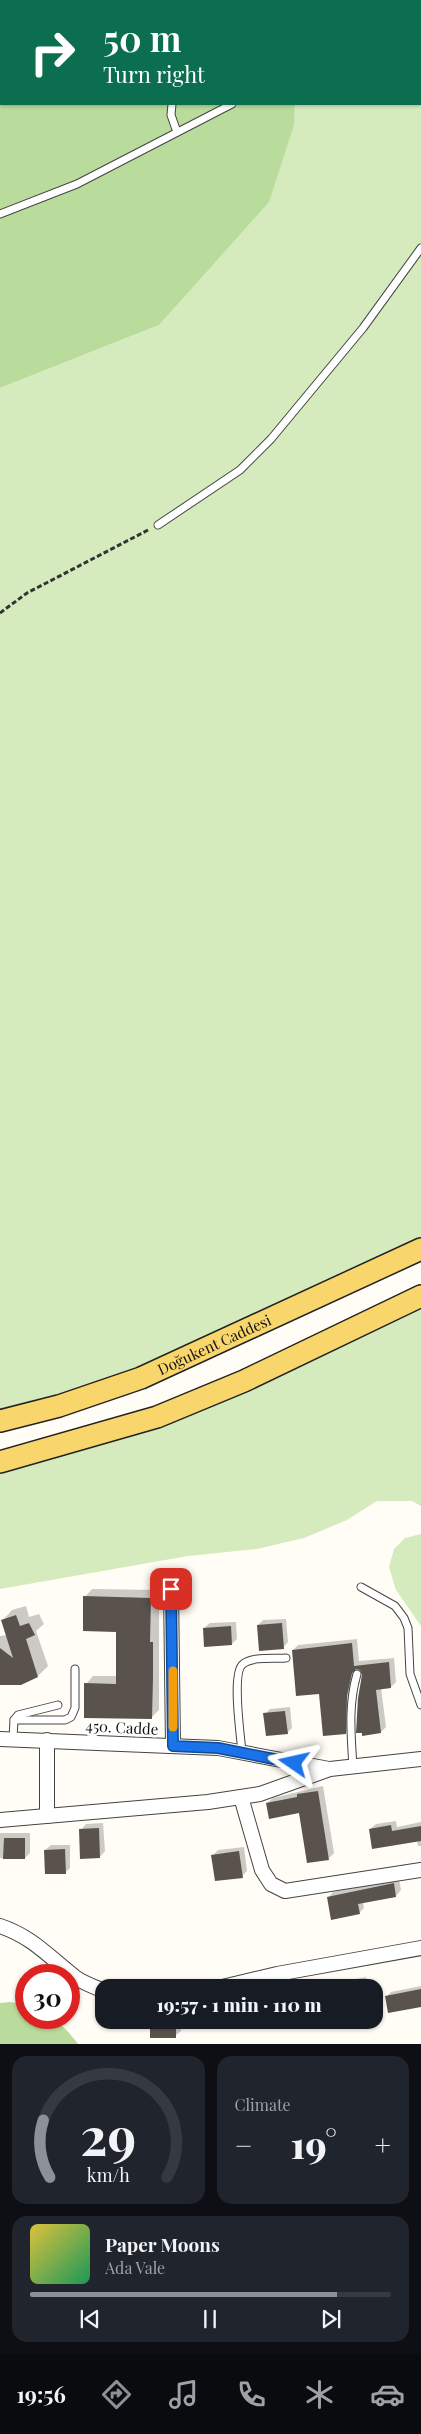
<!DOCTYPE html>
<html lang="en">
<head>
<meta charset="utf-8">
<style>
  body { margin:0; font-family:"Playfair Display",serif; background:#20242c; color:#f1f3f6; height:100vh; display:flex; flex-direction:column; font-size:19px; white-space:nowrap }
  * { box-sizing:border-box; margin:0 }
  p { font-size:16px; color:#9ea1a6 }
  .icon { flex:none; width:28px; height:28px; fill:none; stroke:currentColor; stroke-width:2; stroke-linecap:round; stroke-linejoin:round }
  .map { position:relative; height:2044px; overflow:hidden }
  .side { display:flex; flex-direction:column; gap:12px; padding:12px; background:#0d0f14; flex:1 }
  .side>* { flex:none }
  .hud { position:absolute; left:0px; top:0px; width:421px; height:105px; box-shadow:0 1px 4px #0004; background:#0b6e4f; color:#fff; overflow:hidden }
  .speed { position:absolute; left:15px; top:1964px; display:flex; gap:10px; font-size:25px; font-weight:700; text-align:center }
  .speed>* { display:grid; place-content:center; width:65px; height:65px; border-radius:50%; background:#171b24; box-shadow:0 1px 4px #0004; line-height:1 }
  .speed .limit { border:8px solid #d22; background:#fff; color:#111 }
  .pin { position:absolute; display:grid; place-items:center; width:42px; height:42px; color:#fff; margin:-21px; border-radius:10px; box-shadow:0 2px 8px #0006 }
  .me { position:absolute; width:55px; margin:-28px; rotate:281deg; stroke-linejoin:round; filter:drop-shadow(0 0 4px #0008) }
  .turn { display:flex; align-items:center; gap:18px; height:105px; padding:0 20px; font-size:22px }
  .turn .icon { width:65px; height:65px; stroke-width:2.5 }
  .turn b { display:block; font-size:35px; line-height:42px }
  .big { font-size:38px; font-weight:800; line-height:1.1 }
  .side .tile { flex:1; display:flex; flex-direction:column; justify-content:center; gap:8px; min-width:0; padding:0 18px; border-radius:15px; background:#20242c }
  .side .dial { align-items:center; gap:0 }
  .dial svg { height:130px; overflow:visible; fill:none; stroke:#363941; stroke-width:7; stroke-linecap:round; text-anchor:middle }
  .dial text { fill:#f1f3f6; stroke:none }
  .song { display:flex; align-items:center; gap:15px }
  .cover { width:60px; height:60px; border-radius:8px; background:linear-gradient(135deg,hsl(50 70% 55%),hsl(150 70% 35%)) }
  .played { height:5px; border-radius:2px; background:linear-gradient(90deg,#8c9099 85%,#363941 85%) }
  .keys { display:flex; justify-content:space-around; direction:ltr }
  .heat { display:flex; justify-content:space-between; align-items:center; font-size:28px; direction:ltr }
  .side .tiles { flex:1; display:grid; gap:12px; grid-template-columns:1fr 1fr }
  .tile:last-child { grid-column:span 2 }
  .trip { position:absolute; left:95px; top:1979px; width:288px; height:50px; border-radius:15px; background:#171b24; box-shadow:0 1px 4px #0004; font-weight:800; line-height:50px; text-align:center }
  .tab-bar { display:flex; height:80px; justify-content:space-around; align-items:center; background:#090b0e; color:#9ea1a6 }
  .tab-bar .icon { width:35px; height:35px }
  .tab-bar .active { color:#8c9099 }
  .tab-bar b { font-size:22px; color:#f1f3f6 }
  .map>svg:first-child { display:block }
  .green { fill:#d5ebbd }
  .forest { fill:#b9dc9c }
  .shadow { fill:#0003 }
  .building { fill:#5a524d }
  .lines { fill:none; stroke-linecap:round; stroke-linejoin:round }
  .lane-casing { stroke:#444; stroke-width:9 }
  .street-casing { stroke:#444; stroke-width:16 }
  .primary-casing { stroke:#222; stroke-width:24 }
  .path { stroke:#333; stroke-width:3; stroke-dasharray:5 2.5; stroke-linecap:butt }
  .lane { stroke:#fff; stroke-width:7 }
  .street { stroke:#fff; stroke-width:14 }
  .primary { stroke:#f9d66b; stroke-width:21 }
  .route-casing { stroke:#114b97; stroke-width:12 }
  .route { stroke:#1a73e8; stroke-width:9 }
  .slow { stroke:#f59e0b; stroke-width:9 }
  .labels { text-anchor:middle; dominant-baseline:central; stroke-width:5; stroke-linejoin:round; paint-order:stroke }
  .street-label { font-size:15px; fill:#111; stroke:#fff }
</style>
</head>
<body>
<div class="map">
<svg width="421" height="2044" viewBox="0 0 421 2044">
  <rect width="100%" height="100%" fill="#fffdf5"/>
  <g class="green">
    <path d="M305,0H421V1249L229,1340L0,1421V388L159,325L206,271L294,125L295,104H420V1Z"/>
    <path d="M421,1296V1506L412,1501H377L347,1520L304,1538L257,1549L188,1556L0,1589V1462L71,1443Z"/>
    <path d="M421,1534V1626L396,1590L389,1567L394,1549L405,1538Z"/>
  </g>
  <g class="forest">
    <path d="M0,0H305L1,1V104H295L294,125L269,202L159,325L0,388Z"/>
    <path d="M10,2002L26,2005V2018C56,2018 60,2021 78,2044H0V2003Z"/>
  </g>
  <g class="shadow">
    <path d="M92,1589L159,1590V1710L151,1718L86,1684L93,1676H117V1630L85,1597Z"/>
    <path d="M26,1606L29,1617L39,1614L44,1624L36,1631L48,1666L38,1676L0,1684V1636L7,1635L3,1620L12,1610Z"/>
    <path d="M286,1619L288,1642L283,1648L258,1625L263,1620Z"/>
    <path d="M236,1622L237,1639L232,1644L204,1628L210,1623Z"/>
    <path d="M357,1639L359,1661L394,1658L396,1682L391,1687L381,1688L386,1727L381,1732H358L362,1670L357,1668L354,1678L351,1728L345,1733L293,1650L298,1645Z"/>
    <path d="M290,1707L292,1728L287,1733L265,1714L270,1709Z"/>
    <path d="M323,1786L334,1853L329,1858L300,1812L267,1803L273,1798Z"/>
    <path d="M396,1821L397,1827L421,1822V1846H418L417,1840L370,1829L376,1824Z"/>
    <path d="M103,1823L105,1851L100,1857L81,1830L86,1824Z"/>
    <path d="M0,1833H30V1853L25,1858H0Z"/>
    <path d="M51,1845H70V1868L65,1873L45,1850Z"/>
    <path d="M244,1847L247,1871L242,1876L213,1855L218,1850Z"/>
    <path d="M399,1879L401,1890L396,1896L363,1902L364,1908L359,1913L328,1898L333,1892Z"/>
    <path d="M366,1977L368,1988H335L340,1982Z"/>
    <path d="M421,1986V2004L386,1997L391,1992Z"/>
    <path d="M151,2020H180L181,2031L175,2036Z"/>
  </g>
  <g class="building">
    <path d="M83,1596L151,1598L150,1642H153V1677L152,1719L84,1718V1683L116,1684V1632L83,1631Z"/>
    <path d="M16,1615L20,1626L29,1623L35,1635L26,1639L38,1677L21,1685H0V1648L13,1658L1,1620Z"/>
    <path d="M282,1623L284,1649L259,1651L257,1625Z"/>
    <path d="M231,1626L232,1645L204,1647L203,1628Z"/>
    <path d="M352,1643L354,1666L389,1662L391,1688L376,1690L381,1733L362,1736V1733H356L358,1698L362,1675L360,1670L356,1669L352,1673L347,1696L346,1734L323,1736L319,1694L296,1696L292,1650Z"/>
    <path d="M285,1711L288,1734L266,1736L263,1713Z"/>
    <path d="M318,1791L329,1860L307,1863L299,1813L269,1819L266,1803L297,1797V1794Z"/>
    <path d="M391,1825L392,1831L421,1826V1841L372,1849L369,1829Z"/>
    <path d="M99,1828L100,1858L80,1859L79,1829Z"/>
    <path d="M4,1838H25V1859H3Z"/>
    <path d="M65,1849L66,1874H45L44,1850Z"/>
    <path d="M239,1851L243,1878L215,1881L211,1855Z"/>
    <path d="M394,1883L396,1897L358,1904L360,1914L331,1920L327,1897Z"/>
    <path d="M421,1989V2007L388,2013L385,1996Z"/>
    <rect x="150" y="2020" width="26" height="18"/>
  </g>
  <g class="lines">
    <g class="lane-casing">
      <g id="lane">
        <path d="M225,1V0"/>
        <path d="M394,1L396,0"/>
        <path d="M172,104L171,115L177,132"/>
        <path d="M0,214L77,184L232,104"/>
        <path d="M158,525L240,470L271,439L363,328L421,248"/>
        <path d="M361,1587L395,1606L404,1618L408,1628L410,1674L421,1705"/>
        <path d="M14,1720H65L71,1717L75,1708V1669"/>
        <path d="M13,1739L14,1720L18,1715L58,1705"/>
        <path d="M242,1753C241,1737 231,1673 243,1664C253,1656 274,1659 286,1658"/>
        <path d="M353,1767C351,1734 348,1705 357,1674"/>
      </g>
    </g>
    <g class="street-casing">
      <g id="street">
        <path d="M171,1589L173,1746"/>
        <path d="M0,1739L218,1748L329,1769"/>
        <path d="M241,1797L262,1870L271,1884L285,1891L421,1870"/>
        <path d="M47,1816V1740"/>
        <path d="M0,1820L208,1802L260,1794L330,1769L421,1759"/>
        <path d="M0,1926C33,1937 49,1957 75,1977C83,1983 95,1987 104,1991"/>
        <path d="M218,1988L277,1974L421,1948"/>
      </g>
    </g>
    <g class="primary-casing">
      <g id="primary">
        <path id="s1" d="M0,1421L59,1406L141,1378L421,1249"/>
        <path d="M0,1462L157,1417L244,1381L421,1296"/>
      </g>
    </g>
    <path class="path" d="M0,613L27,593L150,529"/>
    <use href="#lane" class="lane"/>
    <use href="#street" class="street"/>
    <use href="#primary" class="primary"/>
  </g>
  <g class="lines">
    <g class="route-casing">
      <path id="route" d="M171,1589L173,1746L218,1748L294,1763"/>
    </g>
    <use href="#route" class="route"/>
    <path class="slow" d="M173,1671V1727"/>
  </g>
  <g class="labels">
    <g class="street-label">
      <text stroke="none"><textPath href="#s1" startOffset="228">Doğukent Caddesi</textPath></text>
      <text transform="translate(122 1727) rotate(3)">450. Cadde</text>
    </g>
  </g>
</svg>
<div class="speed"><div class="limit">30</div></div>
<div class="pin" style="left:171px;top:1589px;background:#d93025"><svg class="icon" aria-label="arrive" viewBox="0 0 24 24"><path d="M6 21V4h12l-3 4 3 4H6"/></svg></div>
<svg class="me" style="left:294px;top:1763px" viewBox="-20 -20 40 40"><path d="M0-17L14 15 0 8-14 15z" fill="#1a73e8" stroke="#fff" stroke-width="4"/></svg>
<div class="trip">19:57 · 1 min · 110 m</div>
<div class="hud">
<div class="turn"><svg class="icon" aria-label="right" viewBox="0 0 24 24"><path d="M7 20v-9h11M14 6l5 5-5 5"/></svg><div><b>50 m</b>Turn right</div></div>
</div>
</div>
<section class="side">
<div class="tiles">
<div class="tile dial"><svg viewBox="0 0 100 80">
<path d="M14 69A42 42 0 1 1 86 69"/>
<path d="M14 69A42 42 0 0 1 10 34" stroke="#8c9099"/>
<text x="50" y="56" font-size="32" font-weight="700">29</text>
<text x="50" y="72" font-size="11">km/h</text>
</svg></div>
<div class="tile"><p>Climate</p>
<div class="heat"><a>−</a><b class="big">19°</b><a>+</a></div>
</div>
<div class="tile">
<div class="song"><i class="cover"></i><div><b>Paper Moons</b><p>Ada Vale</p></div></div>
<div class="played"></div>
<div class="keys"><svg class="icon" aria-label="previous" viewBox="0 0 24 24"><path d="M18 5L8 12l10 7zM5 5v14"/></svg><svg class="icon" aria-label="pause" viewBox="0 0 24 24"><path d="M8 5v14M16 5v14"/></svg><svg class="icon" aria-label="next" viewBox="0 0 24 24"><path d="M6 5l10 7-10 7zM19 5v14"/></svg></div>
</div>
</div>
</section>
<nav class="tab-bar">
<b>19:56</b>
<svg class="icon active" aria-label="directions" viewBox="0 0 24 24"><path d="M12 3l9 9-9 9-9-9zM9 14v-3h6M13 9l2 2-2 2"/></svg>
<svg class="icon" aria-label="music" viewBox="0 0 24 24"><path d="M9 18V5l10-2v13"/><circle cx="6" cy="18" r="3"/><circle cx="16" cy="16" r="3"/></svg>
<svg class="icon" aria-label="phone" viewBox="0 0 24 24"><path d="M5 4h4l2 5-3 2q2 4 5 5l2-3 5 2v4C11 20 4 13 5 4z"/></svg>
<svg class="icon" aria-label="climate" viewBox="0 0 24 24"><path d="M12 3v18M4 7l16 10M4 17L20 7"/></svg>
<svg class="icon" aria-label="car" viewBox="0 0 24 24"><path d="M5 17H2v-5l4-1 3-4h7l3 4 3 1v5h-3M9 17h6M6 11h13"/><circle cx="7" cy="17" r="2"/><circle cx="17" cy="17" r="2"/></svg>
</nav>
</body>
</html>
